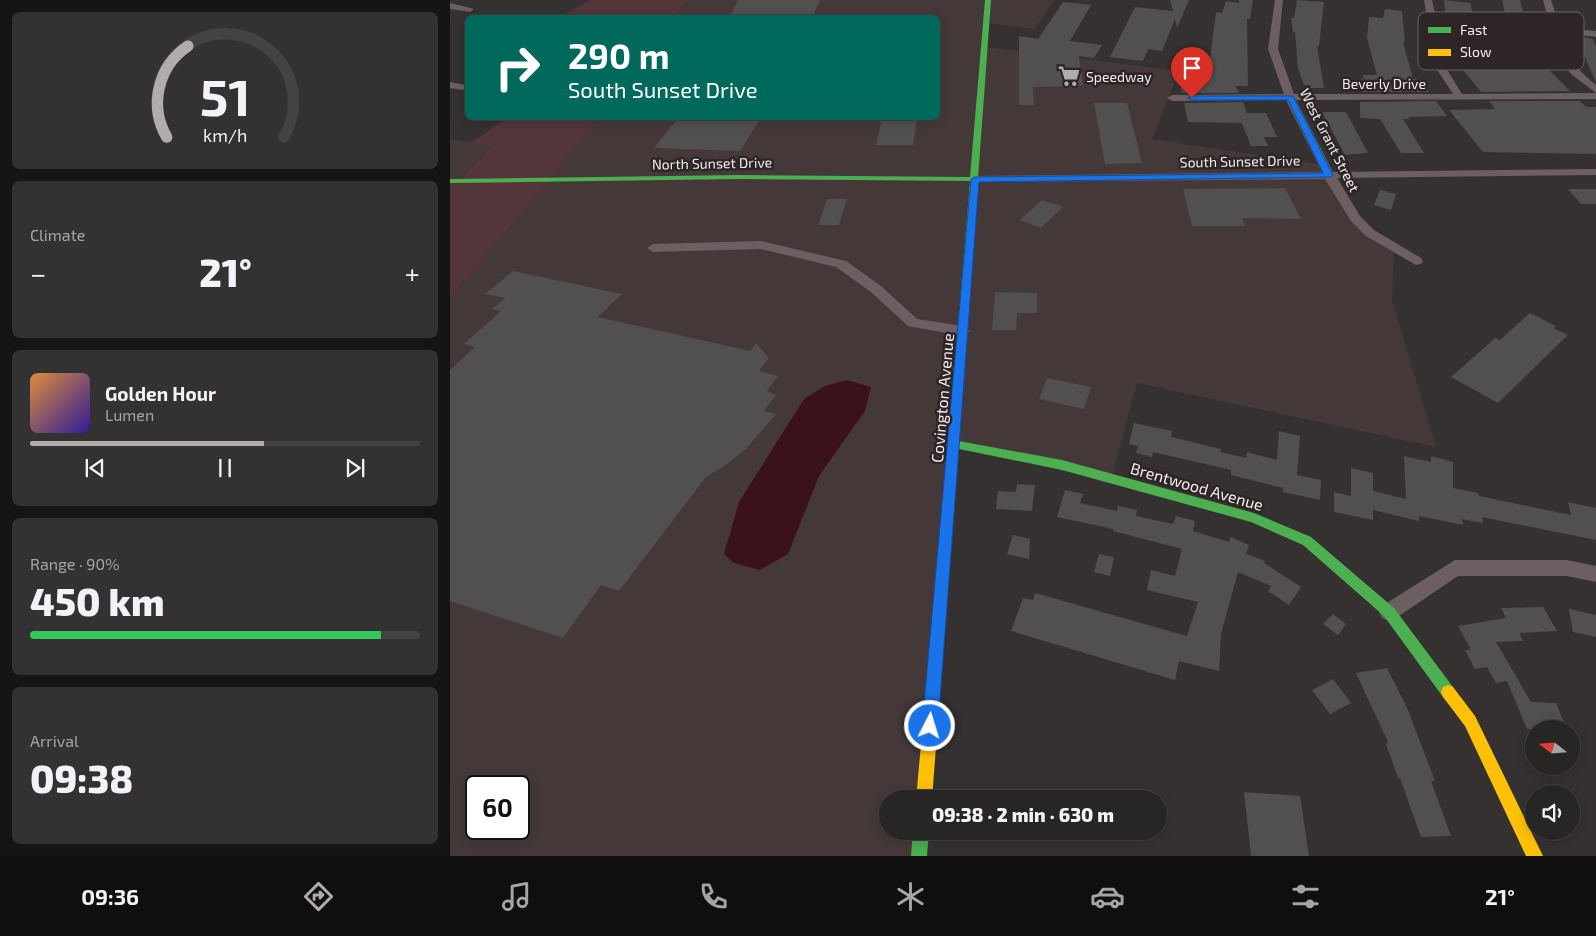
<!DOCTYPE html>
<html lang="en">
<head>
<meta charset="utf-8">
<style>
  body { margin:0; font-family:"Exo 2",sans-serif; background:#343132; color:#f1f3f6; height:100vh; display:flex; flex-direction:column; font-size:19px; white-space:nowrap }
  * { box-sizing:border-box; margin:0 }
  p { font-size:16px; color:#a5a5a7 }
  .icon { flex:none; width:28px; height:28px; fill:none; stroke:currentColor; stroke-width:2; stroke-linecap:round; stroke-linejoin:round }
  .map { position:relative; flex:1; overflow:hidden }
  .details { display:flex; flex-direction:column; gap:12px; padding:12px; background:#161414; width:450px }
  .details>* { flex:none }
  .top-card { position:absolute; left:15px; top:15px; width:475px; height:105px; border-radius:8px; box-shadow:0 2px 12px #0003,0 0 0 1px #444242; background:#00695c; color:#fff; overflow:hidden }
  .needle { width:32px; rotate:287deg }
  .fabs { position:absolute; left:1075px; top:720px; display:grid; gap:10px }
  .fabs a { display:grid; place-items:center; width:55px; height:55px; border-radius:50%; background:#282525; box-shadow:0 2px 12px #0003,0 0 0 1px #444242; font-size:25px }
  .speed { position:absolute; left:15px; top:775px; display:flex; gap:10px; font-size:25px; font-weight:700; text-align:center }
  .speed>* { display:grid; place-content:center; width:65px; height:65px; border-radius:50%; background:#282525; box-shadow:0 2px 12px #0003,0 0 0 1px #444242; line-height:1 }
  .speed .limit { border:2px solid #111; border-radius:8px; background:#fff; color:#111 }
  .pin { position:absolute; display:grid; place-items:center; width:42px; height:42px; color:#fff; margin:-51px -21px; border-radius:50% 50% 50% 0; rotate:-45deg; box-shadow:0 0 5px #0007 }
  .pin .icon { rotate:45deg }
  .me { position:absolute; width:55px; margin:-28px; rotate:5deg; stroke-linejoin:round; filter:drop-shadow(0 0 4px #0008) }
  .turn { display:flex; align-items:center; gap:18px; height:105px; padding:0 20px; font-size:22px }
  .turn .icon { width:65px; height:65px; stroke-width:2.5 }
  .turn b { display:block; font-size:35px; line-height:42px }
  .big { font-size:38px; font-weight:800; line-height:1.1 }
  .details .tile { flex:1; display:flex; flex-direction:column; justify-content:center; gap:8px; min-width:0; padding:0 18px; border-radius:8px; background:#343132 }
  .details .dial { align-items:center; gap:0 }
  .dial svg { height:130px; overflow:visible; fill:none; stroke:#444242; stroke-width:7; stroke-linecap:round; text-anchor:middle }
  .dial text { fill:#f1f3f6; stroke:none }
  .song { display:flex; align-items:center; gap:15px }
  .cover { width:60px; height:60px; border-radius:8px; background:linear-gradient(135deg,hsl(30 70% 55%),hsl(250 70% 35%)) }
  .played { height:5px; border-radius:2px; background:linear-gradient(90deg,#b0abac 60%,#444242 60%) }
  .keys { display:flex; justify-content:space-around; direction:ltr }
  .heat { display:flex; justify-content:space-between; align-items:center; font-size:28px; direction:ltr }
  .charge { height:8px; border-radius:4px; background:linear-gradient(90deg,#34c759 90%,#444242 0) }
  .trip { position:absolute; left:429px; top:790px; width:288px; height:50px; border-radius:25px; background:#282525; box-shadow:0 2px 12px #0003,0 0 0 1px #444242; font-weight:800; line-height:50px; text-align:center }
  .dock { display:flex; height:80px; justify-content:space-around; align-items:center; background:#100f0f; color:#a5a5a7 }
  .dock .icon { width:35px; height:35px }
  .dock .selected { color:#b0abac }
  .dock b { font-size:22px; color:#f1f3f6 }
  main { display:flex; flex:1; min-height:0 }
  .map>svg:first-child { display:block }
  .built { fill:#453839; fill-rule:evenodd }
  .green { fill:#543539 }
  .water { fill:#3b1219 }
  .building { fill:#524f4f }
  .lines { fill:none; stroke-linecap:round; stroke-linejoin:round }
  .street { fill:#6d5f61; fill-rule:evenodd }
  .fast { fill:#4caf50; fill-rule:evenodd }
  .slow { fill:#ffc107; fill-rule:evenodd }
  .route { fill:#1a73e8; stroke:#114b97 }
  .labels { text-anchor:middle; dominant-baseline:central; stroke-width:5; stroke-linejoin:round; paint-order:stroke }
  .far-poi-label { font-size:14px; fill:#f2edee; stroke:#2d2526; text-anchor:start }
  .far-street-label { font-size:14px; fill:#f2edee; stroke:#2d2526 }
  .street-label { font-size:16px; fill:#f2edee; stroke:#2d2526 }
  .key { fill:#2d2526; stroke:#686162; stroke-width:1 }
  .key-label { font-size:14px; fill:#f2edee }
</style>
</head>
<body>
<main>
<section class="details">
<div class="tile dial"><svg viewBox="0 0 100 80">
<path d="M14 69A42 42 0 1 1 86 69"/>
<path d="M14 69A42 42 0 0 1 27 13" stroke="#b0abac"/>
<text x="50" y="56" font-size="32" font-weight="700">51</text>
<text x="50" y="72" font-size="11">km/h</text>
</svg></div>
<div class="tile"><p>Climate</p>
<div class="heat"><a>−</a><b class="big">21°</b><a>+</a></div>
</div>
<div class="tile">
<div class="song"><i class="cover"></i><div><b>Golden Hour</b><p>Lumen</p></div></div>
<div class="played"></div>
<div class="keys"><svg class="icon" aria-label="previous" viewBox="0 0 24 24"><path d="M18 5L8 12l10 7zM5 5v14"/></svg><svg class="icon" aria-label="pause" viewBox="0 0 24 24"><path d="M8 5v14M16 5v14"/></svg><svg class="icon" aria-label="next" viewBox="0 0 24 24"><path d="M6 5l10 7-10 7zM19 5v14"/></svg></div>
</div>
<div class="tile"><p>Range · 90%</p><b class="big">450 km</b><div class="charge"></div></div>
<div class="tile"><p>Arrival</p><b class="big">09:38</b></div>
</section>
<div class="map">
<svg width="1146" height="856" viewBox="0 0 1146 856">
  <rect width="100%" height="100%" fill="#353131"/>
  <g class="built">
    <path d="M239,0H604L585,29L537,23L535,47L729,71L702,139L874,165L905,218L944,249L942,300L986,447L687,383L661,479L505,444L474,799H438V831H471L469,856H0V298L99,181L148,118H488V18L225,17ZM26,786H69V829H26Z"/>
    <path d="M0,139L41,146L9,181H0Z"/>
  </g>
  <g class="green">
    <path d="M141,0H239L225,17H109Z"/>
    <path d="M57,118H148L99,181L0,298V181H9L41,146L21,143Z"/>
  </g>
  <path class="water" d="M397,380L421,387L415,411L369,476L338,554L310,570L284,563L274,554L289,502L354,399L375,386Z"/>
  <g class="building">
    <path d="M288,0H370L362,18H279Z"/>
    <path d="M720,0H739L727,28L725,19L712,51L698,49L693,61L660,57L685,7L723,11Z"/>
    <path d="M789,0H803L800,19H797L798,86H786L789,93H732L730,83H735L734,77H738L737,73L754,72L755,60H760L766,12L772,13L776,1L789,3Z"/>
    <path d="M847,0L874,2L869,46H867L874,88H861L860,85H854L848,69L845,32H843L841,18H844Z"/>
    <path d="M994,0L1020,3L1026,26L1013,24L1021,51L1050,55L1047,36L1061,38L1052,0H1070L1083,54L1120,91L1031,92L1009,65L1001,33L997,32Z"/>
    <path d="M613,2L641,5L620,41L652,45L644,58L629,56L633,86L583,87L584,105H569V36L588,39Z"/>
    <path d="M935,9L952,11L955,42H953L963,79H968L979,92H911V79H914L912,75H927L917,38L919,17L933,18Z"/>
    <path d="M1132,37L1143,39L1146,47V83L1132,50Z"/>
    <path d="M986,101L997,116L958,117L960,119H953L974,153H951L930,119L910,118V102Z"/>
    <path d="M1039,101H1130L1136,107H1146V154L1033,152L999,110L1045,109Z"/>
    <path d="M793,102L797,113H816L827,137H814L818,146H801L792,123L738,122L734,103Z"/>
    <path d="M644,103H677L692,163L655,164Z"/>
    <path d="M872,112H896L918,153L895,155Z"/>
    <path d="M228,118H311L290,151L204,148Z"/>
    <path d="M432,118H467L463,145H426Z"/>
    <path d="M835,188L851,219L792,218L795,226H742L733,189Z"/>
    <path d="M1118,189H1146V204H1131Z"/>
    <path d="M930,190L946,194L941,210L924,205Z"/>
    <path d="M377,199H397L389,225H368Z"/>
    <path d="M592,200L613,207L591,228L570,220Z"/>
    <path d="M63,271L172,294L148,317L300,351L306,343L319,358L309,371L328,376L317,391L326,395L314,411L326,414L296,449L276,465L256,477L169,591L151,585L113,638L0,601V370L25,347L14,344L51,311L42,309L55,298L35,294Z"/>
    <path d="M545,292L587,293V313H567L566,330H542Z"/>
    <path d="M1080,313L1106,326L1103,328L1118,335L1048,403L1001,377L1045,338L1050,340Z"/>
    <path d="M597,378L641,387L634,409L589,399Z"/>
    <path d="M684,423L722,431L721,437L771,449L770,452L796,458L797,452L827,460L829,431L850,436L847,475L871,480L870,500L833,492V488L781,475V470L703,452L702,457L686,453L688,446L679,444Z"/>
    <path d="M954,456L981,462V456L1003,462V488L1028,493L1029,496L1121,515L1118,502L1146,508V540L1032,517L1033,523L1012,519L1013,525L969,516V521L923,510V520L884,512V492L901,496V468L923,473V491L956,499Z"/>
    <path d="M567,484L585,485L582,511L546,509L548,491L566,492Z"/>
    <path d="M615,490L633,494L630,503L667,511L668,506L687,510L686,516L723,524L726,516L745,521L743,531L779,542L781,537L799,545L796,554L815,561L814,563L851,587L839,605L818,591L821,586L788,572L771,634L769,671L729,661L725,680L561,631L573,598L583,600L585,593L737,636L748,602L697,590L701,570L725,576L732,549L663,531V529L607,517Z"/>
    <path d="M563,535L580,539L579,559L557,554Z"/>
    <path d="M649,554L664,557L660,576L644,572Z"/>
    <path d="M1093,607L1107,631L1069,633L1073,641L1046,642L1081,702L1106,703L1117,729H1077L1057,681L1046,683L1037,667L1025,669L1015,650H1021L1008,626L1056,618L1051,608Z"/>
    <path d="M1119,609L1146,615V637L1123,632Z"/>
    <path d="M883,614L896,624L888,635L873,624Z"/>
    <path d="M937,668L958,710L985,781H981L1001,836L971,837L950,778H948L936,744L938,742L906,673Z"/>
    <path d="M883,679L901,703L880,714L862,690Z"/>
    <path d="M794,792L850,796L859,856H801Z"/>
  </g>
  <g class="lines">
    <g class="street">
      <path d="M825,0H833L828,49L844,94H1003L986,68L974,0H982L996,68L1012,94L1146,93V99L846,100L883,172L1146,169V175L887,178L910,216L924,230L971,258L973,261L971,264L966,265L916,236L901,221L875,179L525,182L519,179L525,176L872,172L836,100L722,101L717,98L722,95L834,94L818,49Z"/>
      <path d="M1093,0H1101L1110,28L1146,31V37L1111,33C1119,59 1125,68 1146,85V93L1121,74L1109,57Z"/>
      <path d="M0,3L24,9L20,12L0,9Z"/>
      <path d="M0,82L16,85L18,88L13,90L0,88Z"/>
      <path d="M311,241L396,261L431,286L467,319L513,326L520,331L513,336L458,326L421,292L386,267L311,249L203,252L197,248L203,244Z"/>
      <path d="M1005,560H1117L1146,566V582L1117,576H1008L946,618L939,621L932,618L929,612L932,606Z"/>
    </g>
    <g class="fast">
      <path d="M535,0H541L509,441L612,460L804,513L861,537L944,608L1003,687L1005,692L1003,697L998,699L993,697L934,616L853,545L801,522L612,470L509,449L502,538L500,542L496,543L492,542L490,538L520,181L290,179L0,183V179L290,175L520,177Z"/>
      <path d="M463,831H479L477,856H461Z"/>
    </g>
    <g class="slow">
      <path d="M496,533L500,534L502,538L482,799H466L490,538L492,534Z"/>
      <path d="M998,685L1003,687L1025,716L1093,856H1076L1015,726L993,697L991,692L993,687Z"/>
    </g>
  </g>
  <path class="route" d="M843,96L883,175L881,177L529,182L488,726L485,732L480,734L475,732L472,726L521,179L525,177L873,173L838,100H742L738,98L742,96Z"/>
  <defs>
    <g id="supermarket-bare" transform="scale(1.725)"><path d="M-6-5.5h2.5l.6 2H6L4.5 2H-2.5L-4.4-4H-6ZM-1.5 3.2a1.3 1.3 0 1 0 .1 0ZM3 3.2a1.3 1.3 0 1 0 .1 0Z" fill="#b0abac" stroke="#2d2526" stroke-width="2.5" paint-order="stroke"/></g>
  </defs>
  <g fill-rule="evenodd">
    <use href="#supermarket-bare" x="619" y="76"/>
  </g>
  <g class="labels">
    <g class="far-poi-label">
      <text x="636" y="76">Speedway</text>
    </g>
    <g class="far-street-label">
      <text x="934" y="83">Beverly Drive</text>
      <text transform="translate(880 140) rotate(63)">West Grant Street</text>
      <text transform="translate(790 161) rotate(-1)">South Sunset Drive</text>
      <text transform="translate(262 163) rotate(-1)">North Sunset Drive</text>
    </g>
    <g class="street-label">
      <text transform="translate(492 398) rotate(-85)">Covington Avenue</text>
      <text transform="translate(747 486) rotate(16)">Brentwood Avenue</text>
    </g>
  </g>
  <rect x="968" y="12" width="166" height="58" rx="8" class="key"/>
  <rect x="978" y="27" width="23" height="6" fill="#4caf50"/>
  <rect x="978" y="49" width="23" height="7" fill="#ffc107"/>
  <g class="key-label">
    <text x="1010" y="35">Fast</text>
    <text x="1010" y="57">Slow</text>
  </g>
</svg>
<div class="fabs">
<a><svg class="needle" viewBox="-14 -14 28 28"><path d="M0-13l5 13h-10z" fill="#e53935"/><path d="M0 13l5-13h-10z" fill="#a5a5a7"/></svg></a>
<a><svg class="icon" aria-label="sound" viewBox="0 0 24 24"><path d="M4 9h4l5-4v14l-5-4H4zM17 9q2 3 0 6"/></svg></a>
</div>
<div class="speed"><div class="limit">60</div></div>
<div class="pin" style="left:742px;top:98px;background:#d93025"><svg class="icon" aria-label="arrive" viewBox="0 0 24 24"><path d="M6 21V4h12l-3 4 3 4H6"/></svg></div>
<svg class="me" style="left:480px;top:726px" viewBox="-20 -20 40 40"><circle r="17" fill="#1a73e8" stroke="#fff" stroke-width="3"/><path d="M0-11L8 9 0 5-8 9z" fill="#fff"/></svg>
<div class="trip">09:38 · 2 min · 630 m</div>
<div class="top-card">
<div class="turn"><svg class="icon" aria-label="right" viewBox="0 0 24 24"><path d="M7 20v-9h11M14 6l5 5-5 5"/></svg><div><b>290 m</b>South Sunset Drive</div></div>
</div>
</div>
</main>
<nav class="dock">
<b>09:36</b>
<svg class="icon selected" aria-label="directions" viewBox="0 0 24 24"><path d="M12 3l9 9-9 9-9-9zM9 14v-3h6M13 9l2 2-2 2"/></svg>
<svg class="icon" aria-label="music" viewBox="0 0 24 24"><path d="M9 18V5l10-2v13"/><circle cx="6" cy="18" r="3"/><circle cx="16" cy="16" r="3"/></svg>
<svg class="icon" aria-label="phone" viewBox="0 0 24 24"><path d="M5 4h4l2 5-3 2q2 4 5 5l2-3 5 2v4C11 20 4 13 5 4z"/></svg>
<svg class="icon" aria-label="climate" viewBox="0 0 24 24"><path d="M12 3v18M4 7l16 10M4 17L20 7"/></svg>
<svg class="icon" aria-label="car" viewBox="0 0 24 24"><path d="M5 17H2v-5l4-1 3-4h7l3 4 3 1v5h-3M9 17h6M6 11h13"/><circle cx="7" cy="17" r="2"/><circle cx="17" cy="17" r="2"/></svg>
<svg class="icon" aria-label="filters" viewBox="0 0 24 24"><path d="M4 7h16M4 17h16"/><circle cx="9" cy="7" r="2"/><circle cx="15" cy="17" r="2"/></svg>
<b>21°</b>
</nav>
</body>
</html>
